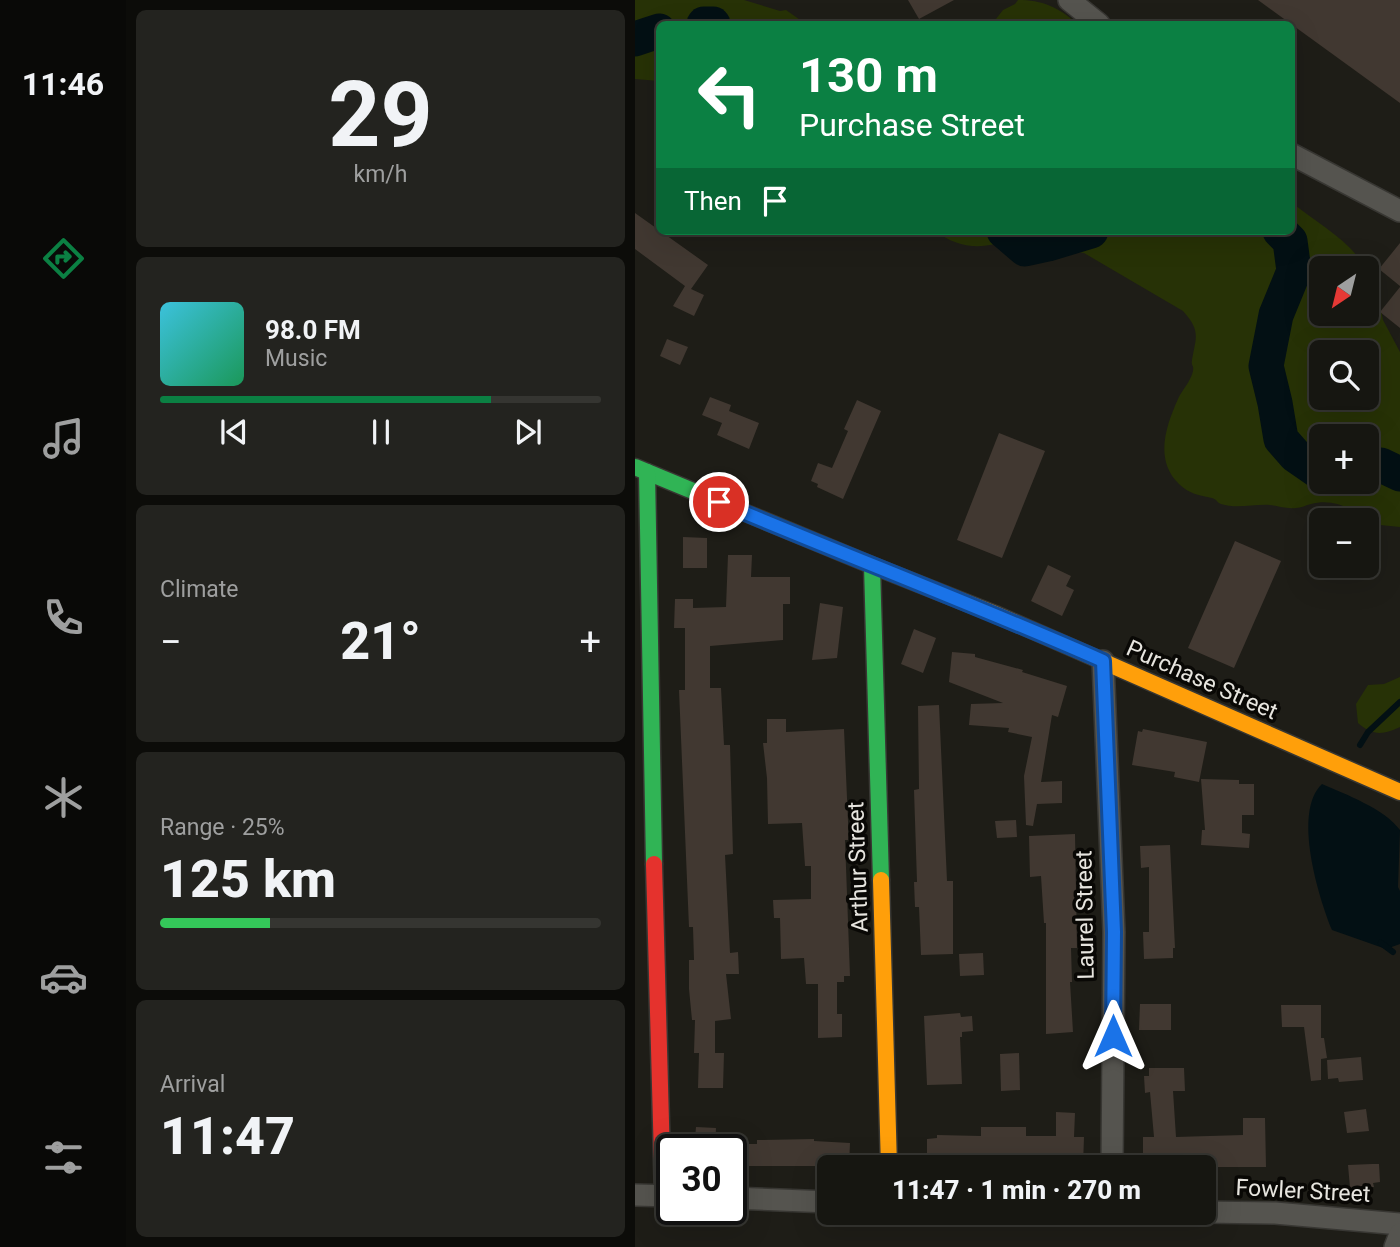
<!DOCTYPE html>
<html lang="en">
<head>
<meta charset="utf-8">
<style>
  body { margin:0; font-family:Roboto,sans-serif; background:#23231f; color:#f1f3f6; height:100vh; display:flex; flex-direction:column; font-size:26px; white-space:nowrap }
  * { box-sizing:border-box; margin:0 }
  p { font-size:23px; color:#9e9f9f }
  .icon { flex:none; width:38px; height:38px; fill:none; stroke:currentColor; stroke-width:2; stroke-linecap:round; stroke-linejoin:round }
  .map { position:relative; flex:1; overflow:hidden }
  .drawer { display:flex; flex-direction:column; gap:10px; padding:10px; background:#0c0c09; width:509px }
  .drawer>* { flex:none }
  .guide { position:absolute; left:21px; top:21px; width:639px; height:214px; border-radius:10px; box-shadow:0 7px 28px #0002,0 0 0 2px #353531; background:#0b8043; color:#fff; overflow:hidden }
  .needle { width:46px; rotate:215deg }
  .buttons { position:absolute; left:674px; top:256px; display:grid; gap:14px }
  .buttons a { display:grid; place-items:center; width:70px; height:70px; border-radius:10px; background:#161611; box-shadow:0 7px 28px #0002,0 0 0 2px #353531; font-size:35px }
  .speed { position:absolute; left:21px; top:1134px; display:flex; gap:14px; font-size:35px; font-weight:700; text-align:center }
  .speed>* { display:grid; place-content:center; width:91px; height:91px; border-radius:50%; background:#161611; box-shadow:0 7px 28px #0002,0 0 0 2px #353531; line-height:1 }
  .speed .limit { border:4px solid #111; border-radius:10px; background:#fff; color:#111 }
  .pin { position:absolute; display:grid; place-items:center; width:60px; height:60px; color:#fff; margin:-30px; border:4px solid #fff; border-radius:50%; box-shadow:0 2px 7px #0007 }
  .me { position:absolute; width:77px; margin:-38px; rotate:0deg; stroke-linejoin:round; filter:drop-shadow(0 0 5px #0008) }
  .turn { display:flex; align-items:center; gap:24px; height:147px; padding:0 28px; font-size:32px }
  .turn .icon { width:91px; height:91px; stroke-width:2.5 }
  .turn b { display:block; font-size:49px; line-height:60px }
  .then { display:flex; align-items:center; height:66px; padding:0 28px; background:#0003; gap:14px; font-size:26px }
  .big { font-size:52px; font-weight:800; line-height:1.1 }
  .drawer .tile { flex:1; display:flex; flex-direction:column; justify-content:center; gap:10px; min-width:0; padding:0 24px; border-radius:10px; background:#23231f }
  .drawer .dial { align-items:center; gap:0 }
  .dial b { font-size:91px; line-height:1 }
  .song { display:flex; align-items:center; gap:21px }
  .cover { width:84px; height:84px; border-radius:10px; background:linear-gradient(135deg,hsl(190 70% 55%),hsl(150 70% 35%)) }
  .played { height:7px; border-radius:4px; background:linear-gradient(90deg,#0b8043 75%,#353531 75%) }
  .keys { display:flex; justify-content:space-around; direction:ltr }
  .heat { display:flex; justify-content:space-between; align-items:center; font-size:38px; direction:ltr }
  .charge { height:10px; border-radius:5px; background:linear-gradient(90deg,#34c759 25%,#353531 0) }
  .trip { position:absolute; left:182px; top:1155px; width:399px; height:70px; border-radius:10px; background:#161611; box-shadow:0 7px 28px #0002,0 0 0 2px #353531; font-weight:800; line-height:70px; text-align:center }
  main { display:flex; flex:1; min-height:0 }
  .tab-bar { display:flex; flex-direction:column; width:126px; justify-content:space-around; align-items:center; background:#090907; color:#9e9f9f }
  .tab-bar .icon { width:49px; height:49px }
  .tab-bar .on { color:#0b8043 }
  .tab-bar b { font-size:32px; color:#f1f3f6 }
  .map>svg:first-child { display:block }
  .green { fill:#273206; fill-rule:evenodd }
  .water { fill:#031014 }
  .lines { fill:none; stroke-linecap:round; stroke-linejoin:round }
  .stream { stroke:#031014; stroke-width:6 }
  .river { stroke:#031014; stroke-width:35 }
  .building { fill:#413831 }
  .street-casing { stroke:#383733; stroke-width:24 }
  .fast-casing { stroke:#383733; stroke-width:19 }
  .slow-casing { stroke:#383733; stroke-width:19 }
  .jam-casing { stroke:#383733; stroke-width:19 }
  .street { stroke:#55544f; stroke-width:21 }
  .fast { stroke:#30b455; stroke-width:16 }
  .slow { stroke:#ff9f0a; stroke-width:16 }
  .jam { stroke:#e5322d; stroke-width:16 }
  .route-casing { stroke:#114b97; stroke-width:18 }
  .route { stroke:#1a73e8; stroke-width:12 }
  .labels { text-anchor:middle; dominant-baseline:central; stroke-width:7; stroke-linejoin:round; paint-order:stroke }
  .street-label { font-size:23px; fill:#e7e5df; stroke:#090805 }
</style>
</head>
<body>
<main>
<nav class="tab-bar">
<b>11:46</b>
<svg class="icon on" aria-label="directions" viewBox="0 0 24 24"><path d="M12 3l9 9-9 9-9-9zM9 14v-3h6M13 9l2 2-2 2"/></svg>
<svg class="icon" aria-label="music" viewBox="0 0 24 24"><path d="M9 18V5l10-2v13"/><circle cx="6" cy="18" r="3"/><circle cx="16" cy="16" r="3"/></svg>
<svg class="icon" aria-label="phone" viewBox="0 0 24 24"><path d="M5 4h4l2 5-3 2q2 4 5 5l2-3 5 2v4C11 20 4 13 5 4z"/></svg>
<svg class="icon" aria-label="climate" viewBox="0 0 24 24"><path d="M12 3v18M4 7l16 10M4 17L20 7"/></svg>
<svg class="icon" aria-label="car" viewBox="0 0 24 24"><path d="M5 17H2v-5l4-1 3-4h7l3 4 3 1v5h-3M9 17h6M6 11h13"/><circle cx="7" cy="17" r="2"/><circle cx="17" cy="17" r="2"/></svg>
<svg class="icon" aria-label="filters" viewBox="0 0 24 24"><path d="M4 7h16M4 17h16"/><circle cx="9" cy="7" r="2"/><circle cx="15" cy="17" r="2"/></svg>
</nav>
<section class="drawer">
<div class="tile dial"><b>29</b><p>km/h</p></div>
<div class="tile">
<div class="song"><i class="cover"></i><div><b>98.0 FM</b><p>Music</p></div></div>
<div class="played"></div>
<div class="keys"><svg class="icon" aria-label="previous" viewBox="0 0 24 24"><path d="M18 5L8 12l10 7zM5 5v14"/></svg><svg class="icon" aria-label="pause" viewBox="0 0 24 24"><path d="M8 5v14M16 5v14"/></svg><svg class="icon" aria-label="next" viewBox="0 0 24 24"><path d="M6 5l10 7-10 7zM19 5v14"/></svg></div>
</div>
<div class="tile"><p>Climate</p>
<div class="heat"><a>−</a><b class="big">21°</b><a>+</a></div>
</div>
<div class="tile"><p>Range · 25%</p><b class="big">125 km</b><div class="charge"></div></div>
<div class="tile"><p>Arrival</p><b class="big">11:47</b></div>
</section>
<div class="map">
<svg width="765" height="1247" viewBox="0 0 765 1247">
  <rect width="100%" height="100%" fill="#1e1d17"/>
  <g class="green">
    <path d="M0,0H109L145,11L151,10L171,24H24V81L0,79Z"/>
    <path d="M383,0C407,0 424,7 442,24H357L368,10L380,4Z"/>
    <path d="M656,202C683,224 712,238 731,268H686V313H732V268L742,292L748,320L765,352V527L745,525L732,516L726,517C713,505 694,499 676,504C671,505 666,508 661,508C652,509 643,506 635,505C619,504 601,509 586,504C581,502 583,500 577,498C564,495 554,494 544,484C519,460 531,426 543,399C547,390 556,381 558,371C559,364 556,367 557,360C561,337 566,331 548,311L449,253L427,250L392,254L370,240C347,251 320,247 301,231H656ZM686,352H732V397H686ZM686,436H732V481H686Z"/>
    <path d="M765,677V727C748,735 738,736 723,723L721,704L733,685L749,684Z"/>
  </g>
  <path class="water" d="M687,784C710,794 750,809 765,830L763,887L765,891V944L751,949L697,930C684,898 657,812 687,784Z"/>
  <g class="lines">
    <g class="stream">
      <path d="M725,745L733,732L765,702"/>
      <path d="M746,943L758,952"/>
    </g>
    <g class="river">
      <path d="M69,24H78"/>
      <path d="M0,39L24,31"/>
      <path d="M369,231L390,249L413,244L456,231"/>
      <path d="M645,231L655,241L659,271L641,315L631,366L640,403L646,439L660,455L686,473"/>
      <path d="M732,468L746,465L765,474"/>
    </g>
  </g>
  <g class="building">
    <path d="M273,0H319L284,19Z"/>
    <path d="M623,0H765V103Z"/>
    <path d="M0,213L73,265L56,289L69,295L59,316L38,306L50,286L0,249Z"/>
    <path d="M765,243V286L744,269Z"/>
    <path d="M765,287V328L745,312Z"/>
    <path d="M32,339L53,347L45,365L25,356Z"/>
    <path d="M75,397L96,405L94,411L124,423L114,449L82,435L87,423L67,415Z"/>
    <path d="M222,400L246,411L208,499L182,487L183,484L176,481L183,463L197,468L213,431L209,429Z"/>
    <path d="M364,433L410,451L367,558L322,540Z"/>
    <path d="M48,537L72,538V568H48Z"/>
    <path d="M600,541L646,561L599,668L553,648Z"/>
    <path d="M93,555H117L116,577H155V604H148V640L75,646V688H86L89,745H95L98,854L90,855L95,953L103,952L104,974H91L96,1019L80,1021V1053H89L88,1088H63L64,1053H59L60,1020H57L54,989V960H59L58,927H54L44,690H50V628H39L40,599H58V608L91,607Z"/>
    <path d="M413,565L436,576L431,586L439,590L427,616L396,601Z"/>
    <path d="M185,603L208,607L202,658L177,660Z"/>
    <path d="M279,629L301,638L288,673L266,664Z"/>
    <path d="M317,652L340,654V657L388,670L387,672L432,686L423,717L417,715L406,782L427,781V803L402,804L398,826L391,825L389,776L397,737L373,732L374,728L334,725L336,704L368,703L314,682Z"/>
    <path d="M304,705L312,881H318V954L286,955L284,907H280L279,882H282L279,790L284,789L283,706Z"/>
    <path d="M132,719H151V732L209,729L213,821V840H210L215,976H209V982H202V1014H207V1037L183,1038V984H171L169,958L146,959L145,918H139L138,900L176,899V866H170L167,823L133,824L132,778L128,743H132Z"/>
    <path d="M508,729L572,742L564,782L539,777L540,772L497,765L503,731L507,732Z"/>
    <path d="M566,779L604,780V784H619V815H607V833L615,834L614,848L566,845L567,830H570Z"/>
    <path d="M381,820L382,837L362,838L360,821Z"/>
    <path d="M440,834L442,948H436L437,982H435L438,1032L411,1034V923H409L406,876L395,877L394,836Z"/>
    <path d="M535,845L540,948H538V958L509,959L508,932H514V867L506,868L505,846Z"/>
    <path d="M348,953L349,975L325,976L324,954Z"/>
    <path d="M505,1004H536V1030H504Z"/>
    <path d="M646,1005H686V1038H689L692,1058L686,1059V1080L676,1081L669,1027H647Z"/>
    <path d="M325,1013L326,1017L337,1016L338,1031L327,1032V1037H325L327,1084L292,1085L289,1016Z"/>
    <path d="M384,1053L385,1090L366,1091L365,1054Z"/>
    <path d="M726,1057L728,1080L704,1082L703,1078L693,1079L692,1060Z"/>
    <path d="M514,1068H549L550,1091H538L541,1137L608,1135V1118H630L631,1167H559L558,1160L508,1161V1137H519L515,1092L510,1093L509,1076H514Z"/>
    <path d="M731,1109L734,1131L712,1133L709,1112Z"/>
    <path d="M421,1112L440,1113L439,1137H449L448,1166L380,1167V1162H313V1167H292V1139L302,1138V1135L346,1136V1127H391V1136H421Z"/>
    <path d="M61,1127L81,1128L80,1150H59Z"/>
    <path d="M179,1139V1141L215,1143L214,1166H108V1144H122V1140Z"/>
    <path d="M737,1164H744L745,1182L738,1183L739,1187L715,1188L713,1165Z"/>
  </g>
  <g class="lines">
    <g class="street-casing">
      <g id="street">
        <path d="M434,0L464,24"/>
        <path d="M656,154L765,211"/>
        <path d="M468,661L479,932L477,1167"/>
        <path d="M0,1195L37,1196"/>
        <path d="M96,1198L194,1202"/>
        <path d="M569,1212L640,1213L765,1224"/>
        <path d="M760,1247L765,1234"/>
      </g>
    </g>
    <g class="fast-casing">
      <g id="fast">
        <path d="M0,467L246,569"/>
        <path d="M12,472L19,864"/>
        <path d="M237,566L246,880"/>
      </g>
    </g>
    <g class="slow-casing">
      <g id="slow">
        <path d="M246,569L360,614L765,792"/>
        <path d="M246,880L254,1167"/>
      </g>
    </g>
    <g class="jam-casing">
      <path id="jam" d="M19,864L28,1196"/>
    </g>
    <use href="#street" class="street"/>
    <use href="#fast" class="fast"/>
    <use href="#slow" class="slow"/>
    <use href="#jam" class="jam"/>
  </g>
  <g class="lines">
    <g class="route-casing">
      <path id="route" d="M84,502C212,556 341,605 468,661L479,932L478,1036"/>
    </g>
    <use href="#route" class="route"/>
  </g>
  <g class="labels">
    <g class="street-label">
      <text transform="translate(567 680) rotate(24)">Purchase Street</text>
      <text transform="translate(223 867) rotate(-92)">Arthur Street</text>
      <text transform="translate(450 915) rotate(-91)">Laurel Street</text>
      <text transform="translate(668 1191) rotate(3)">Fowler Street</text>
    </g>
  </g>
</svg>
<div class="buttons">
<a><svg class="needle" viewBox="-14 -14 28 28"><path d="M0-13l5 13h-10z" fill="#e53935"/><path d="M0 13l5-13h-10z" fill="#9e9f9f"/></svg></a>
<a><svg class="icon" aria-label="search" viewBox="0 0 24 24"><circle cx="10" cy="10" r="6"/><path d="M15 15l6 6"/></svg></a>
<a>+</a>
<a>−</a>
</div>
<div class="speed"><div class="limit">30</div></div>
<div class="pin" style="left:84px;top:502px;background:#d93025"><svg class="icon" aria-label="arrive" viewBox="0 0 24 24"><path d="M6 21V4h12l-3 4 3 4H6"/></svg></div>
<svg class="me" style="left:478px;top:1036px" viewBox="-20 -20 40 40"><path d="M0-17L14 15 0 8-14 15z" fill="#1a73e8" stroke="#fff" stroke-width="4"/></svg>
<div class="trip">11:47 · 1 min · 270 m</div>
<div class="guide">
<div class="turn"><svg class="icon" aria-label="left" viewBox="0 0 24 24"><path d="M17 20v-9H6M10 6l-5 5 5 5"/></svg><div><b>130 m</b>Purchase Street</div></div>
<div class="then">Then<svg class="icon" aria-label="arrive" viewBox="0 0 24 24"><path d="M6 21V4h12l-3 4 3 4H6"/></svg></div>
</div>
</div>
</main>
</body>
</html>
